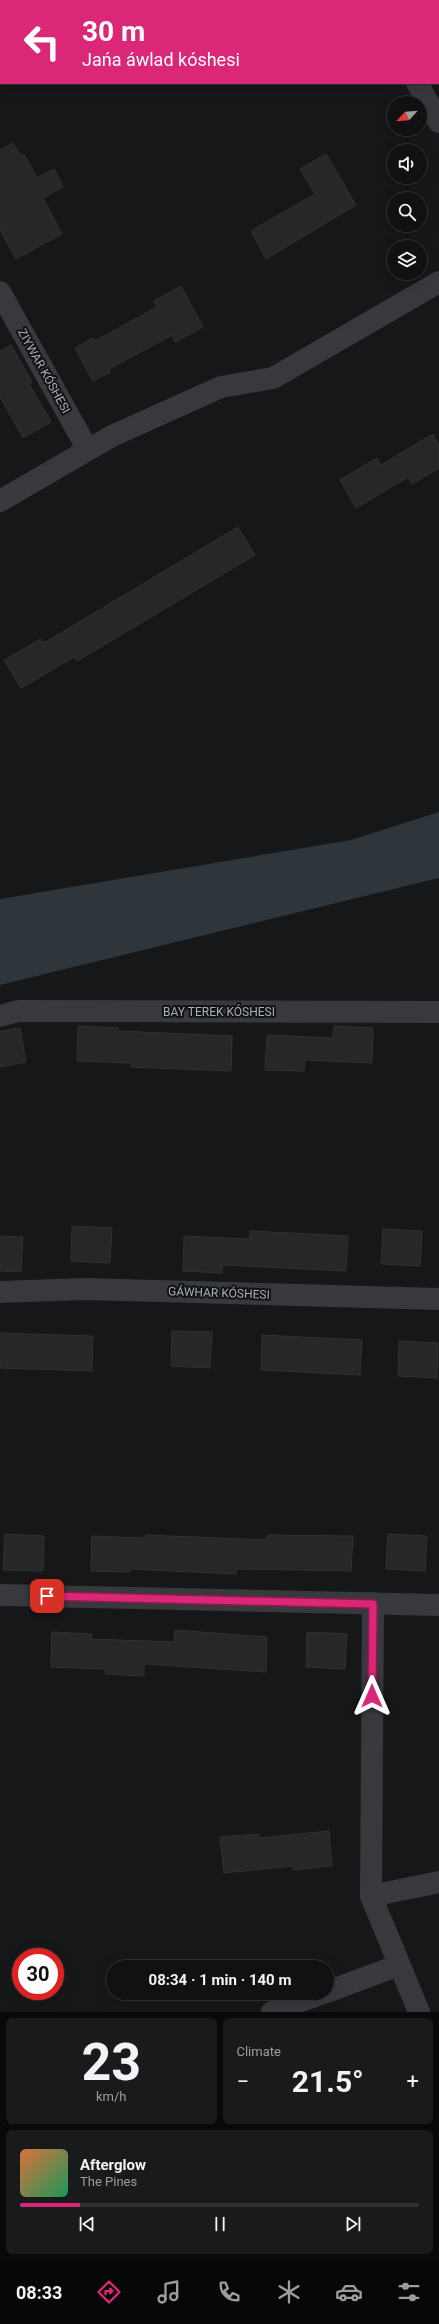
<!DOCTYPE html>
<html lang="en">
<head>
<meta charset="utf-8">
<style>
  body { margin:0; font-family:Roboto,sans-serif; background:#191a1b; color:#f1f3f6; height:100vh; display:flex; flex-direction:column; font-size:15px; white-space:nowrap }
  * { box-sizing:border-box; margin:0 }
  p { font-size:13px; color:#9c9d9f }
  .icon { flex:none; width:22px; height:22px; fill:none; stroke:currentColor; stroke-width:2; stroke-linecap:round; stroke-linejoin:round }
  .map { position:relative; height:2012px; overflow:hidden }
  .side { display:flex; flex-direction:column; gap:6px; padding:6px; background:#09090a; flex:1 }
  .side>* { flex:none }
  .guide { position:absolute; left:0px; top:0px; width:439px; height:84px; box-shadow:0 4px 16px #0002,0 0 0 1px #303132; background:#db2777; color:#fff; overflow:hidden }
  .needle { width:26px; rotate:244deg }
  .fabs { position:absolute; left:387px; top:96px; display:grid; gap:8px }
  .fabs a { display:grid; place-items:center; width:40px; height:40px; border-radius:50%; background:#101112; box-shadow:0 4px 16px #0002,0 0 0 1px #303132; font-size:20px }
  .speed { position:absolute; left:12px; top:1948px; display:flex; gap:8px; font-size:20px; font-weight:700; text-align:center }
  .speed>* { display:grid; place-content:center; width:52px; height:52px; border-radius:50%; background:#101112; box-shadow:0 4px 16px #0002,0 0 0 1px #303132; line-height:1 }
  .speed .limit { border:6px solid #d22; background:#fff; color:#111 }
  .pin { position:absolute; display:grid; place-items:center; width:34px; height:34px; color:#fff; margin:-17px; border-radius:8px; box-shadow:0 2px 6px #0006 }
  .me { position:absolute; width:44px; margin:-22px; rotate:0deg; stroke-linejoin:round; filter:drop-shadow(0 0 3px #0008) }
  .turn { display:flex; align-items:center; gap:14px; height:84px; padding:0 16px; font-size:18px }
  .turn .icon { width:52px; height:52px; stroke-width:2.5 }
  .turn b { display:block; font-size:28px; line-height:34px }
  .big { font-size:30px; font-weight:700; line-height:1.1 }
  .side .card { flex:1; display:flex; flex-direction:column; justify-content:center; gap:6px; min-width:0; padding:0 14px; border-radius:6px; background:#191a1b }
  .side .dial { align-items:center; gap:0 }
  .dial b { font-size:52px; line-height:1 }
  .song { display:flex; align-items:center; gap:12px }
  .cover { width:48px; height:48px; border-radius:6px; background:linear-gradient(135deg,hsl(20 70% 55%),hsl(150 70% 35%)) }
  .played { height:4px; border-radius:2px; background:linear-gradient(90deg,#db2777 15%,#303132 15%) }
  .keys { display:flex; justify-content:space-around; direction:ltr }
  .heat { display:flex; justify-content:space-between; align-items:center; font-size:22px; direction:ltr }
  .side .tiles { flex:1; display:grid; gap:6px; grid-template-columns:1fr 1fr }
  .card:last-child { grid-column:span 2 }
  .trip { position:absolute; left:106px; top:1960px; width:228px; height:40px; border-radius:20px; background:#101112; box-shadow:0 4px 16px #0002,0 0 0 1px #303132; font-weight:700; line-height:40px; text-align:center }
  .dock { display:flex; height:64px; justify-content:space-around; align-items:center; background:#060707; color:#9c9d9f }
  .dock .icon { width:28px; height:28px }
  .dock .on { color:#db2777 }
  .dock b { font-size:18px; color:#f1f3f6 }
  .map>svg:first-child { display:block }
  .water { fill:#2e363b }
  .building { fill:#272729; stroke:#313134 }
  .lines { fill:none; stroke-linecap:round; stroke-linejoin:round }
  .minor { stroke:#38393d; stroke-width:22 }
  .route-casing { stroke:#8e194d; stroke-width:10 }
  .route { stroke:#db2777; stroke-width:7 }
  .labels { text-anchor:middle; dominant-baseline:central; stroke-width:4; stroke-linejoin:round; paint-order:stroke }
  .street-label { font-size:12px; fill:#aaafb7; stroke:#111213 }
</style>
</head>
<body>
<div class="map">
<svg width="439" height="2012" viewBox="0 0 439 2012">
  <rect width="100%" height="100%" fill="#161718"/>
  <path class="water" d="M439,812V878L0,985V899L351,840Z"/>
  <g class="building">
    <path d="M13,143L21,156L24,154L37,178L54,169L63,187L43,198L62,234L16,259L0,230V150Z"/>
    <path d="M326,154L356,205L266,259L251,231L315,194L300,169Z"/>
    <path d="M181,286L203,327L175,342L172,335L109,369L110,372L93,381L75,348L93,338L95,341L157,307L154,301Z"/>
    <path d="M11,345L32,382L29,384L51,422L23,438L0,397V351Z"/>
    <path d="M433,434L439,445V468L412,484L408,477L356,508L340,480L377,458L381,465Z"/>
    <path d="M238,527L255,555L77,661L74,657L21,688L4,660L41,639L44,643Z"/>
    <path d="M78,1026L118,1028V1031L232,1036L231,1071L131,1067V1063L77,1061Z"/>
    <path d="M334,1026L373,1028L372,1063L305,1060L304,1071L265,1070L267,1035L333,1038Z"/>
    <path d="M20,1028L26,1062L0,1067V1031Z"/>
    <path d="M72,1226L112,1228L110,1263L71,1261Z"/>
    <path d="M383,1229L422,1231L420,1266L381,1264Z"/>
    <path d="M250,1231L348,1236L346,1271L222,1265V1273L183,1271L184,1236L250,1239Z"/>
    <path d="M0,1236L23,1237L21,1272L0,1271Z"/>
    <path d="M172,1331L212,1332L210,1368L171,1366Z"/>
    <path d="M0,1333L93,1336L92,1371L0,1368Z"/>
    <path d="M262,1335L362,1340L360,1375L261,1370Z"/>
    <path d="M399,1341L438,1343L437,1378L398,1376Z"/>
    <path d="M5,1534L44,1536L43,1571L3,1570Z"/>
    <path d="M388,1534L427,1536L425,1571L386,1569Z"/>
    <path d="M146,1535L267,1540V1535L353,1536L351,1571L236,1569V1574L130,1569V1572L91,1571L92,1536L146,1538Z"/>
    <path d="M175,1630L267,1637L266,1672L144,1664V1676L105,1674V1669L51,1667L52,1632L92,1634L91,1639L174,1642Z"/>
    <path d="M307,1632L347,1634L345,1669L306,1667Z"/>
    <path d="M329,1831L332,1866L293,1870L292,1866L224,1873L220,1837L259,1834L260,1838Z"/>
  </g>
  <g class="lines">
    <g class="minor">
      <path d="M370,0L371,1"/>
      <path d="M417,83L439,122"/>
      <path d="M0,292L88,450"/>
      <path d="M0,501L112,436L221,387L273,378L439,282"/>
      <path d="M0,1016L18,1011L439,1012"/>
      <path d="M0,1292L84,1289L439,1299"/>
      <path d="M0,1595L439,1605"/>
      <path d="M373,1603L371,1896L419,2012"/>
      <path d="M371,1896L439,1882"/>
      <path d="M327,1992L399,1965"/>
      <path d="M272,2012L323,1993"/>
    </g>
  </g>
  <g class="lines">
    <g class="route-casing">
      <path id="route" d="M47,1596L373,1604L372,1696"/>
    </g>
    <use href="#route" class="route"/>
  </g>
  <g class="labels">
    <g class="street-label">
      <text transform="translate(44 371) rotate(61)">ZIYWAR KÓSHESI</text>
      <text x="219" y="1012">BAY TEREK KÓSHESI</text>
      <text transform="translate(219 1293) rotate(2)">GÁWHAR KÓSHESI</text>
    </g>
  </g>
</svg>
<div class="fabs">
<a><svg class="needle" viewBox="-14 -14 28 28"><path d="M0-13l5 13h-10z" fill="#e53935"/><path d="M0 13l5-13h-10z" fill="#9c9d9f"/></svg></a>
<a><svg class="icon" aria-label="sound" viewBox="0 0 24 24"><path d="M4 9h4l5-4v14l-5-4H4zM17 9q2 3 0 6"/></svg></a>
<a><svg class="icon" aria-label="search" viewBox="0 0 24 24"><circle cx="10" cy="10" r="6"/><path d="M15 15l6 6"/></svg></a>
<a><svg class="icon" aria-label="layers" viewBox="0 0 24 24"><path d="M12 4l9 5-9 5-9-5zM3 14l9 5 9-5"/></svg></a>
</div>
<div class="speed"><div class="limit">30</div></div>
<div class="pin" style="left:47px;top:1596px;background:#d93025"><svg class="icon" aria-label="arrive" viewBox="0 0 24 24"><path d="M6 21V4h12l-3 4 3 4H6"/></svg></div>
<svg class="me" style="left:372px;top:1696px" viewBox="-20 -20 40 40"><path d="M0-17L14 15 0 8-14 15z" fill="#db2777" stroke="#fff" stroke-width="4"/></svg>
<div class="trip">08:34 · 1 min · 140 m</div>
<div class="guide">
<div class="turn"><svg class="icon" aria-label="left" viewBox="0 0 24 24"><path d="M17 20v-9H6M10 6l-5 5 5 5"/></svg><div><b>30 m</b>Jańa áwlad kóshesi</div></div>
</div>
</div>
<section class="side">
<div class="tiles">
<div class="card dial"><b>23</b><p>km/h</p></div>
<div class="card"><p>Climate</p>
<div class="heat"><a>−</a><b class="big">21.5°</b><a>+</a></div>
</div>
<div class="card">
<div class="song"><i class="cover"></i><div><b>Afterglow</b><p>The Pines</p></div></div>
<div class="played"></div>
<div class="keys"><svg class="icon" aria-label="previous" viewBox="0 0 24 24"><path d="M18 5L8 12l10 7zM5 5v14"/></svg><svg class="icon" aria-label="pause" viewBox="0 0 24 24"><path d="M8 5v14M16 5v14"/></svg><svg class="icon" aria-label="next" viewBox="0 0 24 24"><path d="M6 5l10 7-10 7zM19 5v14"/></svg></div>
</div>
</div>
</section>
<nav class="dock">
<b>08:33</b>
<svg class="icon on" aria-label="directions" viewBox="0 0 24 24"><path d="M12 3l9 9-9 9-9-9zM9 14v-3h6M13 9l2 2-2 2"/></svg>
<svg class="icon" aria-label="music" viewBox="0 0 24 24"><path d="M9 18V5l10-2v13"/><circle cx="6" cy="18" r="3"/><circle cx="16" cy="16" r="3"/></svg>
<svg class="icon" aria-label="phone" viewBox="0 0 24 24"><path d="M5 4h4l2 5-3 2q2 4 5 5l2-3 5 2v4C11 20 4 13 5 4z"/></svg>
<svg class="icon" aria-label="climate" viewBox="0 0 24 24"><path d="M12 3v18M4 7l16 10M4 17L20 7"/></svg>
<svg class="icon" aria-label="car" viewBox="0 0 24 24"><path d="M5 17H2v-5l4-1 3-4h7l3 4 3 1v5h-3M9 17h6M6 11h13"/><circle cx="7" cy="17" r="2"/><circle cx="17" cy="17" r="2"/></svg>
<svg class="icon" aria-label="filters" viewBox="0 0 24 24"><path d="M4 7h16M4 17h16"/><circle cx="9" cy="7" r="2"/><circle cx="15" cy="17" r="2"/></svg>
</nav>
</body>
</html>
